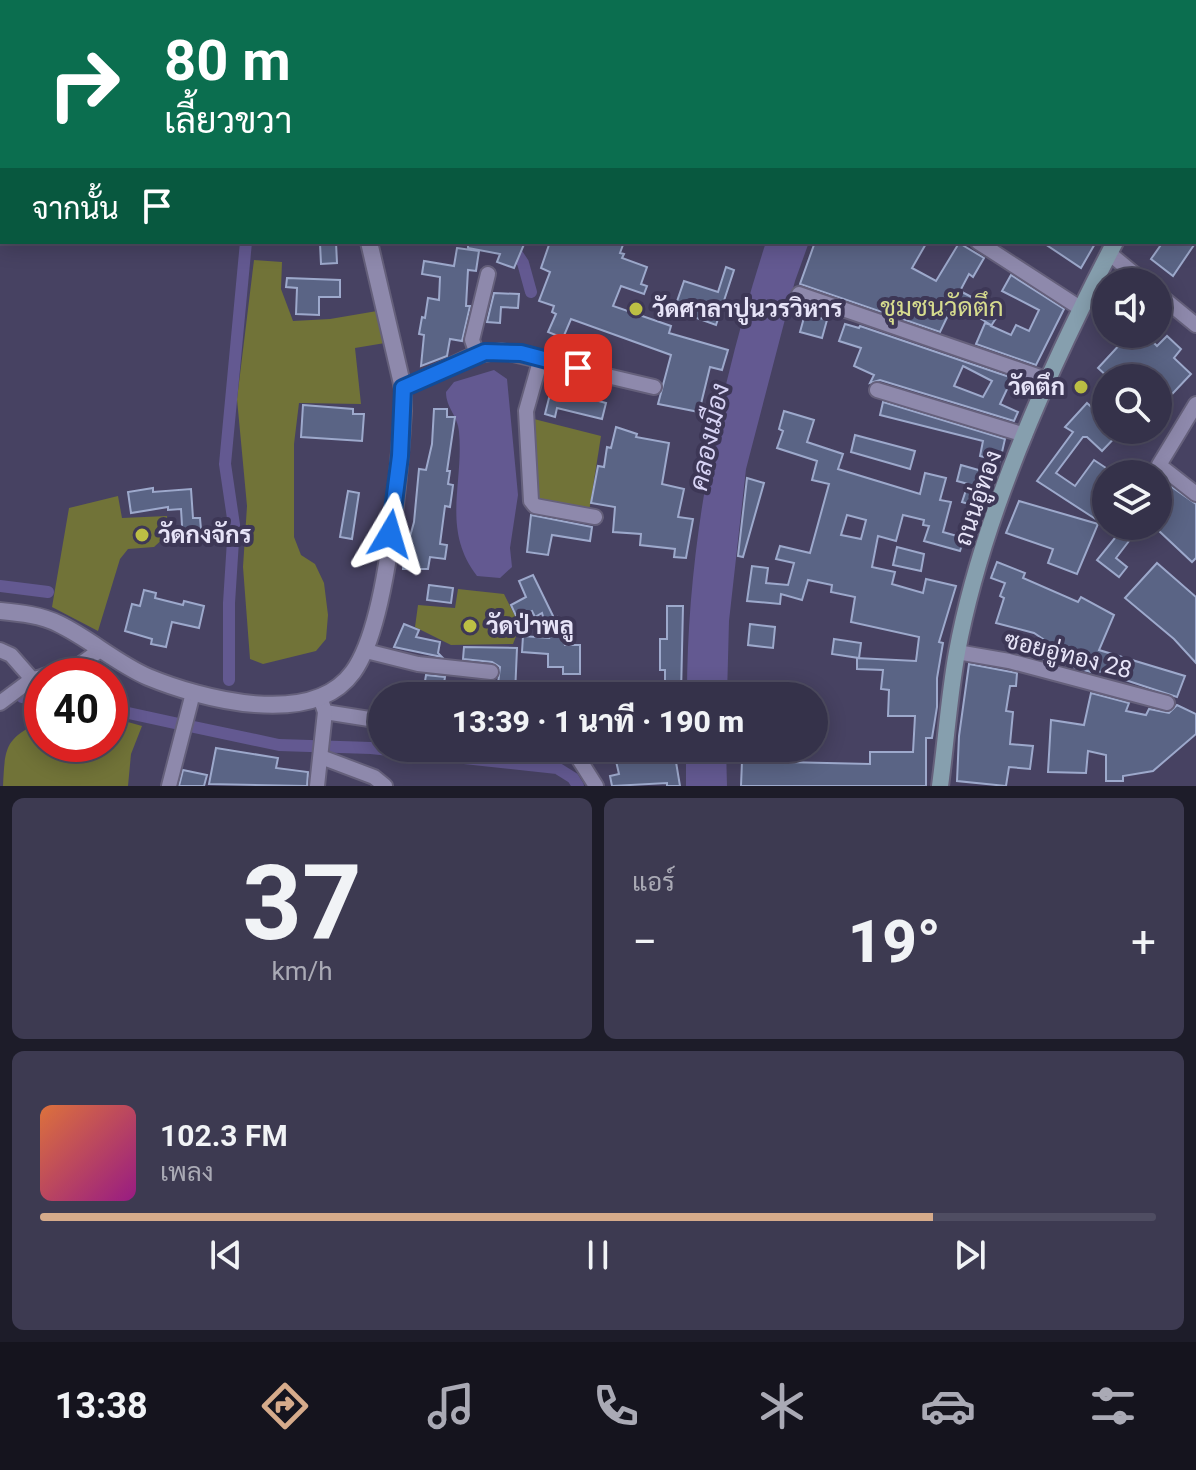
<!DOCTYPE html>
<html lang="th">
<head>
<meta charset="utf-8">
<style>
  body { margin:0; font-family:Roboto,Sarabun,sans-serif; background:#3d3a51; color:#f1f3f6; height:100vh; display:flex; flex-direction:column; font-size:30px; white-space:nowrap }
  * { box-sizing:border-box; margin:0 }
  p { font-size:26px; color:#aaaab5 }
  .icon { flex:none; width:44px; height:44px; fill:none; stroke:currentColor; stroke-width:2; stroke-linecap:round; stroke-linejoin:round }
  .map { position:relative; height:786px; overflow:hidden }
  .panel { display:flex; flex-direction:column; gap:12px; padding:12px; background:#1d1c29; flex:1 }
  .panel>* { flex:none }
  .guide { position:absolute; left:0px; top:0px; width:1196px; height:244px; box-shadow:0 4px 20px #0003,0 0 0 2px #4f4d62; background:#0b6e4f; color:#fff; overflow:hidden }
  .fabs { position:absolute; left:1092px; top:268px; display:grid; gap:16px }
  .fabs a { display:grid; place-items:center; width:80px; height:80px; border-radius:50%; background:#35324a; box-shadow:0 4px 20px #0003,0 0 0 2px #4f4d62; font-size:40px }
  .speed { position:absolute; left:24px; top:658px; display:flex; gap:16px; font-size:40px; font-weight:700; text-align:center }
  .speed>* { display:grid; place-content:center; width:104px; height:104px; border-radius:50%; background:#35324a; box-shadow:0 4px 20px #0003,0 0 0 2px #4f4d62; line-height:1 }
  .speed .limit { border:12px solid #d22; background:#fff; color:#111 }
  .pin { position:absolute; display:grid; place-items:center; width:68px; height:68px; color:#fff; margin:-34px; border-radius:16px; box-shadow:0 4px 12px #0006 }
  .me { position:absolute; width:88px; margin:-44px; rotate:7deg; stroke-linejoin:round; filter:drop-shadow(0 0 6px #0008) }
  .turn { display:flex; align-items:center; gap:28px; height:168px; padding:0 32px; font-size:36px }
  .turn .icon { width:104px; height:104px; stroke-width:2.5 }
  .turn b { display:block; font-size:56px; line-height:68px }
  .then { display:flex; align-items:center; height:76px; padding:0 32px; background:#0003; gap:16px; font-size:30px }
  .big { font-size:60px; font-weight:800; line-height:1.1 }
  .panel .widget { flex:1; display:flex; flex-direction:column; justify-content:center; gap:12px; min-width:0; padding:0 28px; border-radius:12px; background:#3d3a51 }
  .panel .dial { align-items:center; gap:0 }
  .dial b { font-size:104px; line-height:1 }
  .song { display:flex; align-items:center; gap:24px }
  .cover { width:96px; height:96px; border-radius:12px; background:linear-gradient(135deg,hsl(20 70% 55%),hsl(310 70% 35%)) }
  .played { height:8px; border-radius:4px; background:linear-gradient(90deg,#d6ab8b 80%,#4f4d62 80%) }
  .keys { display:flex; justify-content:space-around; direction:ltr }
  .heat { display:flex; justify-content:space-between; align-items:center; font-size:44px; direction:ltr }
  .panel .tiles { flex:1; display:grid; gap:12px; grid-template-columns:1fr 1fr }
  .widget:last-child { grid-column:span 2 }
  .trip { position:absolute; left:368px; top:682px; width:460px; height:80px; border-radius:40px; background:#35324a; box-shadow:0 4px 20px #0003,0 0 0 2px #4f4d62; font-weight:800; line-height:80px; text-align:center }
  .tab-bar { display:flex; height:128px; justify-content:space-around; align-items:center; background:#15141e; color:#aaaab5 }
  .tab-bar .icon { width:56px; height:56px }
  .tab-bar .on { color:#d6ab8b }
  .tab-bar b { font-size:36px; color:#f1f3f6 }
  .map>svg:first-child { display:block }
  .green { fill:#717338 }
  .water { fill:#635991 }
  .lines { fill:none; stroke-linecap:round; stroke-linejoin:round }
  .canal { stroke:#635991; stroke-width:12 }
  .building { fill:#5a6485; stroke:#9da9cc; stroke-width:2; fill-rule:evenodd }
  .minor-casing { stroke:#65607b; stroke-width:18 }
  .tertiary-casing { stroke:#65607b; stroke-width:20 }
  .secondary-casing { stroke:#65607b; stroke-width:20 }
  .minor { stroke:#8e89ac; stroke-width:14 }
  .tertiary { stroke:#8e89ac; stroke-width:16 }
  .secondary { stroke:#869fae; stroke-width:16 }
  .route-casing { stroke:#114b97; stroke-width:20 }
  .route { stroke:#1a73e8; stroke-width:14 }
  .poi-dot { fill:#bcbf44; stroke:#3d3756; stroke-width:3 }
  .labels { text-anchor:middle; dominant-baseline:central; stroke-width:8; stroke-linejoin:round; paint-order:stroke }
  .poi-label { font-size:24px; font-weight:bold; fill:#e7e4f8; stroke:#3d3756; text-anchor:start }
  .street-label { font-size:24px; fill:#e7e4f8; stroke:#3d3756 }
  .neighbourhood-label { font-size:26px; fill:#d7dc8e; stroke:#3d3756 }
  .water-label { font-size:26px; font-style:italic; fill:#d7d3f5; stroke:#3d3756 }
</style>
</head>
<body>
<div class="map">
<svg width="1196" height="786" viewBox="0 0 1196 786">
  <rect width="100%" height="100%" fill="#474262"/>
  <g class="green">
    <path d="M254,260L282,262L281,289L293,321L330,319L377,311L385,343L355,348L361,404L299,403L294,444V537L301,555L315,564L324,583L328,615L326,639L316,651L263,664L250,659L243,567L247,506L237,399Z"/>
    <path d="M530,418L601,436L589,512L539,503L535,498Z"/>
    <path d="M118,496L122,518L167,516V535L154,547L128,549L120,559L98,631L52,607L69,508Z"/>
    <path d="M458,589L504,594L520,626L513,644L451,645L415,627L418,605L455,608Z"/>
    <path d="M110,717L142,726L131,754L128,786H3C5,746 5,739 42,721V744H110Z"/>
  </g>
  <g class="water">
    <path d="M766,242H809L795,281L746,469L729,621L727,696H687C687,542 719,388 766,242Z"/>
    <path d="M494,370L507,379L518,495L510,548L512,567L500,578L477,576C441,529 464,484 459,432C458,416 446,408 446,392L454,382Z"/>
    <path d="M686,748H726L727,786H686Z"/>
  </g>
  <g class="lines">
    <g class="canal">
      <path d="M134,2V0"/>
      <path d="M550,2L553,0"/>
      <path d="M509,242L523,263L531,292"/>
      <path d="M0,586L48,592"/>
      <path d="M229,680V603L234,525L225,464L246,242"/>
      <path d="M22,697L42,699"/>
      <path d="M110,709L179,724"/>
      <path d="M194,727L279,745L371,748L557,768L573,778L578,786"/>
    </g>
  </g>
  <g class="building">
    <path d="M336,242L337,263L321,264L320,243Z"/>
    <path d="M468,242H525L514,268L497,262L500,254L468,248Z"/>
    <path d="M550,242H624L620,253L624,254L622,258L647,267L641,284L647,286L644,294L621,286L613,306L671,326L669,333L728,350L722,370L710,367L699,412L658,404L671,355L571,319L563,338L548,332L556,314L552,312L554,306L539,301L550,272L541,268Z"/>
    <path d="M815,242H927L912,268L936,281L959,243L984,258L973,277L969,274L960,291L1000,312L991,326L1011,335L1016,325L1029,331L1039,310L1002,291L1011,275L1064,309L1036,365L976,344L985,323L991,325L968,311L966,315L952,307L940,332L800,284Z"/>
    <path d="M1042,242H1096L1081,268Z"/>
    <path d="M1163,242H1196L1173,276L1151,259Z"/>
    <path d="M457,248L479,251L476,271L468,270L466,306H470L462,341L450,339L447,356L421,366L424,335L419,334L422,317L425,318L428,298L439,300L440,277L422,274L424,261L454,266Z"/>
    <path d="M726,267L734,270L716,325L674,310L684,281L718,292Z"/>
    <path d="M287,278L340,280V297H319V315L296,314L297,288L286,287Z"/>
    <path d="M494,293L519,294L518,308L501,307L500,323L487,322Z"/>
    <path d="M805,314L827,320L822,338L800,332Z"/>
    <path d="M845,324L859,328L860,326L1030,384L1024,394L1008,387L1000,404L1018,412L1014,421L880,380L870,383L874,375L854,366L861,348L839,341ZM963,366L992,381L983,397L954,386Z"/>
    <path d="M1118,334H1139L1148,343L1151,340L1157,346L1167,336L1181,349L1174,358L1191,374L1158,409V378H1109L1098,368L1124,340Z"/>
    <path d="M554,378L565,381L562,391L606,403L602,419L557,408L555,417L545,414Z"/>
    <path d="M883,402L1005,439L1000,461L980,456L983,441L880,415Z"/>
    <path d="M1087,403L1106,420V430H1122L1102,451L1087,437H1083L1056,473L1075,486L1094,460L1106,468V508L1097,520L1037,481L1073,432L1065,427Z"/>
    <path d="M303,405L353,409V414H364L362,441L301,437Z"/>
    <path d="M434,409H447V417H455L447,471H450L448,484L453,485L452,493L450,507L445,506L440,544L447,545L445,559L430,557L428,569H403L405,540H409L414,522L419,469L426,470L432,444Z"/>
    <path d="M784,411L814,420L807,442L843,454L838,469L920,494L925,473L946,478L940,500L951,502L943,532L964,538L960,551L924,541L929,526L923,525L924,520L903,515L896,541L878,536L872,567L895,572L892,584L923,593L926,579L956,586L939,642L943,643L937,678V707L932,738H926V786H741L742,761L870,764V752H913L915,716H888L889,690L881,689L883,670L857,669V658L916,661L919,637L851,622L855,597L831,592L832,585L808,580L802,600L781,594L780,604L747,601L752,566L768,568L766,583L788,585L794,563L776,559L780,546L810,553L829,484L812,480L817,461L777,448L783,431L779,429ZM847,515L866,520L861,539L841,535Z"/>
    <path d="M616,427L637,434L636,437L669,443L662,484L684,489L678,517L693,519L686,558L674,557L675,549L640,545L641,534L613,532L615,507L591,503L598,466L604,467L607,447L611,448Z"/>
    <path d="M855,435L915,451L910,469L851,452Z"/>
    <path d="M961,465L982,471L981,475L990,477L982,508L962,502L968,484L957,481Z"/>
    <path d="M747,478L764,483L743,557L738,556Z"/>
    <path d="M1166,483L1196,504V558L1192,562L1158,530V493Z"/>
    <path d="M153,488V492L191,489L193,518H200L202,541L183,542L181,509L168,510V507L131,513L128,492Z"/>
    <path d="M348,491L359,493L352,539L340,537Z"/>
    <path d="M1019,501L1098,524L1077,574L1048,563L1053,549L1006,533Z"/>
    <path d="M531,515L592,527L590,541L552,535L548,555L527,552Z"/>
    <path d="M1119,533L1129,541L1116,558L1127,567L1119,577L1097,560Z"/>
    <path d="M897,547L924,554L921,571L893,565Z"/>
    <path d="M997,562L1025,573L1023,578L1078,602L1081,597L1114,615L1099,650L1185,676L1177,697L1092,669L1091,672L1033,656L1043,639L1034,633L996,623L1004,598L1000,596L1005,583L991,578Z"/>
    <path d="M1157,563L1196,597V663L1174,639L1125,598Z"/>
    <path d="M533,575L554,618L557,617L565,645H580V674H563V667H548V654L522,652L523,636L549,638L542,613L535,617L532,611L517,618L511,605L526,597L519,581Z"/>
    <path d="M429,585L453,588L451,603L427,600Z"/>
    <path d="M144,590L156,593L155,598L183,605L184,601L204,606L199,628L172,622L166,647L151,644L152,639L125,631L132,604L140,606Z"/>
    <path d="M667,606H683L681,694H665V670H660V639H667Z"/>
    <path d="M404,624L419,630L416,637L440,642L438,653L442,657L394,647Z"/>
    <path d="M750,624L775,627L773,648L748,645Z"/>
    <path d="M834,639L861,643L859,658L832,654Z"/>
    <path d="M464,647L517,648L515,694L497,692L500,667L492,662L463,659Z"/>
    <path d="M969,664L1017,673L1016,686H1010L1006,711L1013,712L1010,744L1033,746L1030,769L1009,767L1006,786L957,781L959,736Z"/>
    <path d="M426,675L445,677L442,696L423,693Z"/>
    <path d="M1091,693L1129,703L1126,711L1146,715L1149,709L1169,713L1177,705L1196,714V734L1153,771L1123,776V781H1106V755L1088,751L1086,773L1048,772L1051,720L1084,725Z"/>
    <path d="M216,748L278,758L276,768L308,772L307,786L209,784Z"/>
    <path d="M613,748H682L683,761L676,762L680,786H667V783L612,786L610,776L619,774Z"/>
    <path d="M183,770L207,775L204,786H179Z"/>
  </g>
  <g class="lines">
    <g class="minor-casing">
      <g id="minor">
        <path d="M611,0L616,2"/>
        <path d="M822,0L825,2"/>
        <path d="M755,2L756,0"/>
        <path d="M1194,136L1196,138"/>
        <path d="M1194,217L1196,218"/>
        <path d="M978,242L1080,308"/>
        <path d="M1109,253L1144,282"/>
        <path d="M799,294L1049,380"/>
        <path d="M1158,294L1196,325"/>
        <path d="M477,354L472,340L488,274"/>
        <path d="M541,358L526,411L531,501L535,506L595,517"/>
        <path d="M403,388L469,357L501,351L654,387"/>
        <path d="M877,390L1025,435"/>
        <path d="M1196,404L1159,465L1196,494"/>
        <path d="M0,650L11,655L32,679"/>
        <path d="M366,651L418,664L491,672"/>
        <path d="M957,652L1009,661L1167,703"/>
        <path d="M44,676L78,666L100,650"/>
        <path d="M0,703L32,679L42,677"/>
        <path d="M325,712L382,721"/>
        <path d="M550,748L577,756L596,786"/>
        <path d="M321,757L374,777L385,786"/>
        <path d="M169,786L193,693"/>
        <path d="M317,786L325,712L320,697"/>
      </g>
    </g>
    <g class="tertiary-casing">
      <g id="tertiary">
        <path d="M341,2L342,0"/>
        <path d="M0,611C20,613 41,615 59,624C90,639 116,663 148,677C201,699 312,729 353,672C388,624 399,474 403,411V388L369,242"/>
      </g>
    </g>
    <g class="secondary-casing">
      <g id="secondary">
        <path d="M1194,94L1196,90"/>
        <path d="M940,786C946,742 949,696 957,652C982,516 1051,364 1115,242"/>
      </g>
    </g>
    <use href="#minor" class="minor"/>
    <use href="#tertiary" class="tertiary"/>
    <use href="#secondary" class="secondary"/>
  </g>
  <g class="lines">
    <g class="route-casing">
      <path id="route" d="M390,534L400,456L403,388L485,352L521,353L578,368"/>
    </g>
    <use href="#route" class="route"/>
  </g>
  <g class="poi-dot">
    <circle cx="636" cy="309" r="8"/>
    <circle cx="1081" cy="387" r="8"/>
    <circle cx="142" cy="535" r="8"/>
    <circle cx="470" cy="626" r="8"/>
  </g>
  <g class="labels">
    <g class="poi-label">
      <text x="652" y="309">วัดศาลาปูนวรวิหาร</text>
      <text x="1065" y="387" text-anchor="end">วัดตึก</text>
      <text x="158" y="535">วัดกงจักร</text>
      <text x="486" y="626">วัดป่าพลู</text>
    </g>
    <g class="street-label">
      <text transform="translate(978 498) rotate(-71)">ถนนอู่ทอง</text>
      <text transform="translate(1068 655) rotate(14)">ซอยอู่ทอง 28</text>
    </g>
    <g class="neighbourhood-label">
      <text x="942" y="307">ชุมชนวัดตึก</text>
    </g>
    <g class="water-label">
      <text transform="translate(709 437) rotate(-78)">คลองเมือง</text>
    </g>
  </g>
</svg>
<div class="fabs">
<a><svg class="icon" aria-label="sound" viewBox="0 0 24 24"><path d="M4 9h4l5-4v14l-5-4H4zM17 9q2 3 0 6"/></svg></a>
<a><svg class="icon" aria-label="search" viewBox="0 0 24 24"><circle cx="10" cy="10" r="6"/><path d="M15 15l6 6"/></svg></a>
<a><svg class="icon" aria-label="layers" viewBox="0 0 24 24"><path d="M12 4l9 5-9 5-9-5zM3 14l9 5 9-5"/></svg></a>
</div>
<div class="speed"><div class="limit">40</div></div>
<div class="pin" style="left:578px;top:368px;background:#d93025"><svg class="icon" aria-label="arrive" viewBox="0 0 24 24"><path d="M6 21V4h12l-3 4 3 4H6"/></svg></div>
<svg class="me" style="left:390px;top:534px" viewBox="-20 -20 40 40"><path d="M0-17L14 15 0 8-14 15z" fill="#1a73e8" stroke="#fff" stroke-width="4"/></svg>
<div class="trip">13:39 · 1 นาที · 190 m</div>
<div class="guide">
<div class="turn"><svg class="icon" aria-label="right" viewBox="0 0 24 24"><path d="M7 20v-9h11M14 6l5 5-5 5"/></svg><div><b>80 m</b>เลี้ยวขวา</div></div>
<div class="then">จากนั้น<svg class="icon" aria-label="arrive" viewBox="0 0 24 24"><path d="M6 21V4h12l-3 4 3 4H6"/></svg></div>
</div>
</div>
<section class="panel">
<div class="tiles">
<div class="widget dial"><b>37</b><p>km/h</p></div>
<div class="widget"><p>แอร์</p>
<div class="heat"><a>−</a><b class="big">19°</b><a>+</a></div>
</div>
<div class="widget">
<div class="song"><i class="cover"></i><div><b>102.3 FM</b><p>เพลง</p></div></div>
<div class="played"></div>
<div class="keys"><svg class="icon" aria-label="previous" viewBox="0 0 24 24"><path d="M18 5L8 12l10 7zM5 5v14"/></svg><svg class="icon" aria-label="pause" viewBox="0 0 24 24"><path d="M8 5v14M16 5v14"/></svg><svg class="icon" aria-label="next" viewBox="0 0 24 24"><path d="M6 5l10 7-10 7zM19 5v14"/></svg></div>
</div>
</div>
</section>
<nav class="tab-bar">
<b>13:38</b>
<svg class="icon on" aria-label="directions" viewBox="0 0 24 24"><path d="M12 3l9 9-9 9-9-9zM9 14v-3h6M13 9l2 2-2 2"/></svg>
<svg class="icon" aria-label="music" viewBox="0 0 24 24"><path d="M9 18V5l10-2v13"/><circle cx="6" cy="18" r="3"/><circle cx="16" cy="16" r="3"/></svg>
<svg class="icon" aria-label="phone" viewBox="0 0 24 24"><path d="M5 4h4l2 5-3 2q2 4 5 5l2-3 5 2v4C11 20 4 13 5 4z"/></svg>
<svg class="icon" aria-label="climate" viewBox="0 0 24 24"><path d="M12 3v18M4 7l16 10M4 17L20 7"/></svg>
<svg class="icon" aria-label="car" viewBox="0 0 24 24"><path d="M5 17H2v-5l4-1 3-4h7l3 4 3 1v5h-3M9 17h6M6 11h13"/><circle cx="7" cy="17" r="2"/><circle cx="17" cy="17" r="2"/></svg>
<svg class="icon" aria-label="filters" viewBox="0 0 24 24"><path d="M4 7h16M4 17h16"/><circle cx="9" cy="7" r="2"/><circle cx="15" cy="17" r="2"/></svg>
</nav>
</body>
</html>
